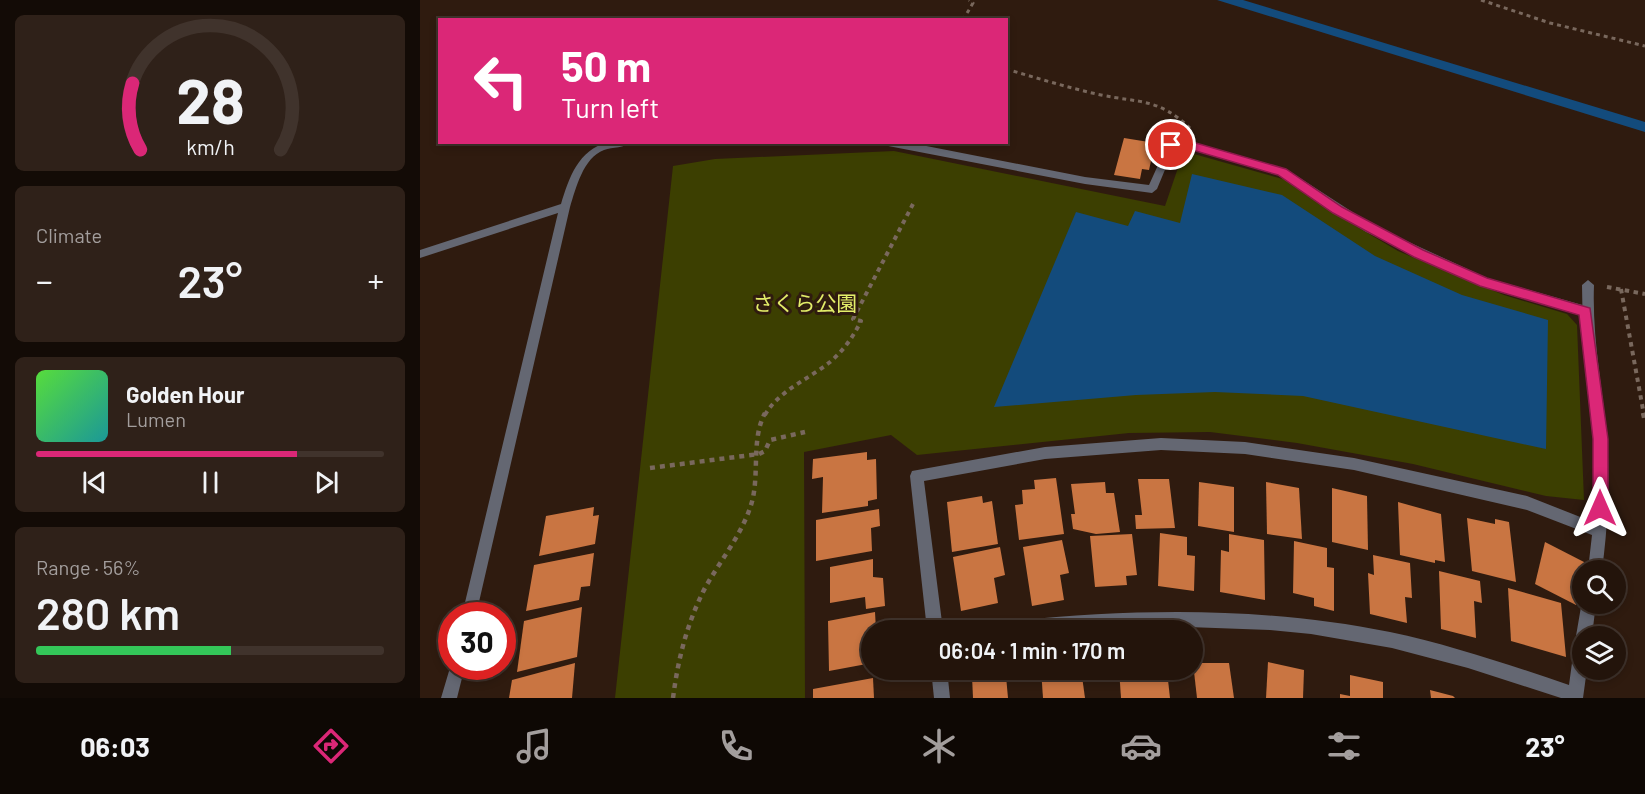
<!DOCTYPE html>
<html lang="en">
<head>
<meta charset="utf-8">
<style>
  body { margin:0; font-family:Barlow,"Noto Sans JP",sans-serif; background:#2f2119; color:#f1f3f6; height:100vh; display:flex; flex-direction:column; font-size:22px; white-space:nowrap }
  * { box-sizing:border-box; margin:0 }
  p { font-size:20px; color:#a39e9d }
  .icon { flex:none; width:33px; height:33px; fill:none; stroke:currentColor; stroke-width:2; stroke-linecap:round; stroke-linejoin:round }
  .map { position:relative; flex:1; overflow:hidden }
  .panel { display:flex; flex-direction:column; gap:15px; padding:15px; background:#130b06; width:420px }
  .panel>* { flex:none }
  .top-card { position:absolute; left:18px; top:18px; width:570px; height:126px; border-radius:0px; box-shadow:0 3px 9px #0003,0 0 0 2px #40332c; background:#db2777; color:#fff; overflow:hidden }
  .tools { position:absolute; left:1152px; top:560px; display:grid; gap:12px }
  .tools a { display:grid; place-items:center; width:54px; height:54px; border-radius:50%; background:#23140b; box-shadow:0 3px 9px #0003,0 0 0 2px #40332c; font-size:30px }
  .speed { position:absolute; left:18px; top:602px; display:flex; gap:12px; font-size:30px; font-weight:700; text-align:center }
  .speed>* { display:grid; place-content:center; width:78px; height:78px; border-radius:50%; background:#23140b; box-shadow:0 3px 9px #0003,0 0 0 2px #40332c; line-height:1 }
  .speed .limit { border:9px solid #d22; background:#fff; color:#111 }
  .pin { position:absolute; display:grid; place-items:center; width:51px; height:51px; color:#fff; margin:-26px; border:3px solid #fff; border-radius:50%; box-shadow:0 2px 6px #0007 }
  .me { position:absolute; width:66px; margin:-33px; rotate:0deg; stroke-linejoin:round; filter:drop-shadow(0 0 4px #0008) }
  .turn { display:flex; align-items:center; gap:21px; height:126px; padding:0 24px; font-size:27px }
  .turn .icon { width:78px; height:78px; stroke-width:2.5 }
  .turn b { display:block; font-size:42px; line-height:51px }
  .big { font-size:45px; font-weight:600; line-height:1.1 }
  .panel .widget { flex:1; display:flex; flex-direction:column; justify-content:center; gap:9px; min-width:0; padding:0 21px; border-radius:9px; background:#2f2119 }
  .panel .dial { align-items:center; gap:0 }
  .dial svg { height:156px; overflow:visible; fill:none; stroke:#40332c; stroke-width:7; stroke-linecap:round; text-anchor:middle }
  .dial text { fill:#f1f3f6; stroke:none }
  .song { display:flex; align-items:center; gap:18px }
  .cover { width:72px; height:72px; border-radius:9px; background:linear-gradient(135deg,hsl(110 70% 55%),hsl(180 70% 35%)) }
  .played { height:6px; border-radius:3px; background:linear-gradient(90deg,#db2777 75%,#40332c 75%) }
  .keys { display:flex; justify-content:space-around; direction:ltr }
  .heat { display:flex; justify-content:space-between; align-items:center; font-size:33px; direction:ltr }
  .charge { height:9px; border-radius:4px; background:linear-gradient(90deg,#34c759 56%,#40332c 0) }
  .trip { position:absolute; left:441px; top:620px; width:342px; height:60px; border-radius:30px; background:#23140b; box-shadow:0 3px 9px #0003,0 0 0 2px #40332c; font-weight:600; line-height:60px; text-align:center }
  .dock { display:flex; height:96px; justify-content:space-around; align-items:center; background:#0e0804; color:#a39e9d }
  .dock .icon { width:42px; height:42px }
  .dock .on { color:#db2777 }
  .dock b { font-size:27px; color:#f1f3f6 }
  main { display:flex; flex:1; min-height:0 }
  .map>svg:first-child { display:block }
  .green { fill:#3c3f01 }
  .water { fill:#134b7c }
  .building { fill:#c97542 }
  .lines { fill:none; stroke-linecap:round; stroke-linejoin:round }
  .path-far2 { stroke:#79685d; stroke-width:3; stroke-dasharray:4 4; stroke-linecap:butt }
  .path-far1 { stroke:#79685d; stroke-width:4; stroke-dasharray:4.5 4.5; stroke-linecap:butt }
  .path { stroke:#79685d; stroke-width:4.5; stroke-dasharray:5 5; stroke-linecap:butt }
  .service { fill:#646772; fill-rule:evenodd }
  .minor { fill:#646772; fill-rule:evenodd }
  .route { fill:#db2777; stroke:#8e194d; stroke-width:1.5 }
  .labels { text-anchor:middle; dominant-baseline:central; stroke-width:6; stroke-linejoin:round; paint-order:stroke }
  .park-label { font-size:21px; fill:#e3ed69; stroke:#2f1b0f }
</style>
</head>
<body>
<main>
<section class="panel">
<div class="widget dial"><svg viewBox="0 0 100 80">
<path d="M14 69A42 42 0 1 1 86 69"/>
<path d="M14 69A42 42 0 0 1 10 35" stroke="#db2777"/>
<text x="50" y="56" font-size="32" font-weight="700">28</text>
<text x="50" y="72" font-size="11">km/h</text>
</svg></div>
<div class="widget"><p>Climate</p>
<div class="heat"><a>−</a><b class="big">23°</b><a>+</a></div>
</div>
<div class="widget">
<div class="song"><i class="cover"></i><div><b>Golden Hour</b><p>Lumen</p></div></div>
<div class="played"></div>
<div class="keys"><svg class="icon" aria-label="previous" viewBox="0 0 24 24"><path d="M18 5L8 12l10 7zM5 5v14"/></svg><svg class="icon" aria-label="pause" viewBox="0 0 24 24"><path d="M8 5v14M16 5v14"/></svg><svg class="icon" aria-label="next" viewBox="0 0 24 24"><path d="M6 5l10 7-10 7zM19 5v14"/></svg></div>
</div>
<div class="widget"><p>Range · 56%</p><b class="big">280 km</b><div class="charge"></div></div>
</section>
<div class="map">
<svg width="1225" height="698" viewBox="0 0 1225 698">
  <rect width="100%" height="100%" fill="#2f1b0f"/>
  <path class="green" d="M474,151L745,206L762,156L774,154L870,181L912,212L978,251L1084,295L1147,314L1157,325L1164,500L1126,496L993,464L877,443L790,432L709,433L497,455L471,435L384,452L385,698H195L253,166L295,159Z"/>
  <g class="water">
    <path d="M797,0H823L1225,122V132Z"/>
    <path d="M772,174L862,195L955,256L1042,295L1128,320L1126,449L883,396L795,392L716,395L574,407L656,212L708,226L715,211L760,223Z"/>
  </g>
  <g class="building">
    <path d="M704,138L735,143L729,170L722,169L720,179L694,175Z"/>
    <path d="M447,452V460L456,459L457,499L448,501V506L402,513L403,477L392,479L393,459Z"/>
    <path d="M636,478L644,534L599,540L595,505L603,504L602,490L615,489L614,480Z"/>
    <path d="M718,479H749L755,528L716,529L715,515H722Z"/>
    <path d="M685,482L686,493H694L700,532L676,534L653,529L651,514H655L651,484Z"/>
    <path d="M779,482L814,487V532L778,526Z"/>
    <path d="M846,482L879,488L882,539L847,534Z"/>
    <path d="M912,488L947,496L948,550L912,542Z"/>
    <path d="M562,496L563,503L572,501L578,544L532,552L527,502Z"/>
    <path d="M978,502L1021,514L1025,562L1015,560V563L980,555Z"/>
    <path d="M174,507L173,516L179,515L175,544L119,556L126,516Z"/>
    <path d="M459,509L460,526L451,528L452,551L396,561V520Z"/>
    <path d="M1047,518L1075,524V519L1089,522L1096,582L1052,571Z"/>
    <path d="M740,533L767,537V555L775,556L774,591L738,586Z"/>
    <path d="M712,534L717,575L706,576L707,585L675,587L670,536Z"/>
    <path d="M809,534L844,540L845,600L800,592L801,550L809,552Z"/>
    <path d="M642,540L649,573L640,575L644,600L612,606L603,547Z"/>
    <path d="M874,541L907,548V567L914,568V611L894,606V598L873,593Z"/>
    <path d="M1125,542L1164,562L1156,605L1115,584Z"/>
    <path d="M580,547L585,575L574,578L578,603L541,611L533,557Z"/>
    <path d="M174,553L170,586L161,587L159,600L106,611L114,565Z"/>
    <path d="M953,555L990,563L992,598L985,597L987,623L950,614L948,573L954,575Z"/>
    <path d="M453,559V577L463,578L465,606L446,609L445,597L410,603V567Z"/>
    <path d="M1019,571L1060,581L1062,603L1054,601L1056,638L1021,629Z"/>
    <path d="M1088,588L1141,603L1146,657L1091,641Z"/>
    <path d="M162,607L157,657L97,672L104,621Z"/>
    <path d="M455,612L456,630H452V663L409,671L408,621Z"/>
    <path d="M848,662L884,670L883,698H846Z"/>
    <path d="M155,663L152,698H89L92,680Z"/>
    <path d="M773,663H809L814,698H777Z"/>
    <path d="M621,669H661L665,698H623Z"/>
    <path d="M699,669L747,671L750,698H701Z"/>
    <path d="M582,671L586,676L588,698H553L552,676Z"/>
    <path d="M930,675L963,682V698H920V694L930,696Z"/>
    <path d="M453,678L454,698H393V689Z"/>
    <path d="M1010,690L1033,696L1035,698H1011Z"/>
  </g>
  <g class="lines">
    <g class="path-far2">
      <path d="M1061,0L1130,23L1225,46"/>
      <path d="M543,20L553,3L549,0"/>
      <path d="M586,69C617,78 649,88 681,95C720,103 738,98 770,128"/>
    </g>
    <g class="path-far1">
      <path d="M1187,287L1225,294"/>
      <path d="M1201,289L1224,415"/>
      <path d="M345,415C358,391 389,379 410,362C424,350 433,337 441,321L433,319L493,204"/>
    </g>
    <g class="path">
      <path d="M1223,413L1225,422"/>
      <path d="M230,468L339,454L345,451L350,440L385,432"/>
      <path d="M253,698C258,659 267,623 285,588C300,561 320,537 330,508C341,478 330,441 345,413"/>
    </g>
    <path class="service" d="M769,142L866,169L954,226L1067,278L1166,306L1170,308L1172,311L1170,314L1166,316L1060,285L946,232L858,175L766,147V143Z"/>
    <g class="minor">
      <path d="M188,142H212C204,148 193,147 184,150C163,158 156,188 150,207L56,615H42L138,213L0,258V250L141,204C149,178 158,150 188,142Z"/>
      <path d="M458,142H486L665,177L729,185L748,143L769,142L774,145L769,148H754L737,189L732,193L665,184L463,145Z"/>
      <path d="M1168,280L1174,285C1172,336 1182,386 1187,437C1190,482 1188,526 1182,570H1168L1172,535L1107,510L934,470L825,454L741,450L625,459L504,481L523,630H507L490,476L492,471L625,447L741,438L825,442L934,458L1107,496L1173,522L1175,453L1163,342L1162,285Z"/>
      <path d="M1162,601V603H1176L1172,636H1162V669H1167L1163,698H1141L1048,668L972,648L891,634L850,630L768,627L573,630L576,625L594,621C719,608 847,607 970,632C1031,645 1090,665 1149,685L1154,648L1159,642L1156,636Z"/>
      <path d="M32,661V666H45L37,698H21Z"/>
      <path d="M511,669H527L530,698H514Z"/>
    </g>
  </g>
  <path class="route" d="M751,141H769L866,169L922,207L1003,250L1067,278L1170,308L1188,439V508L1186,514L1180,516L1175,514L1173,508V439L1159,315L1060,286L994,257L913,213L858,175L769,149L747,148V142Z"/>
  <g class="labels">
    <g class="park-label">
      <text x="385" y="302">さくら公園</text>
    </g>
  </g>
</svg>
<div class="tools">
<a><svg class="icon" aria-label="search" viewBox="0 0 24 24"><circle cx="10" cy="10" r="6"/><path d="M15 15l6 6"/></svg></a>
<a><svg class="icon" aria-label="layers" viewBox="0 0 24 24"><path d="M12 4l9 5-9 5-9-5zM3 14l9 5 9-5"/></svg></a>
</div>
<div class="speed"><div class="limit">30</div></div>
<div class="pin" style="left:751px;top:145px;background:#d93025"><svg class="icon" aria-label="arrive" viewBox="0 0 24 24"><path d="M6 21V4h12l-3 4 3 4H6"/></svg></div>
<svg class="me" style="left:1180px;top:508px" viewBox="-20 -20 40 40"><path d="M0-17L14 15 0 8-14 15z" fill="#db2777" stroke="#fff" stroke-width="4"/></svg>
<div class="trip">06:04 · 1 min · 170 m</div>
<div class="top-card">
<div class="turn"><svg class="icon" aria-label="left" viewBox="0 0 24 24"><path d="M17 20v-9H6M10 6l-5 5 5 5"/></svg><div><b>50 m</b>Turn left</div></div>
</div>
</div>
</main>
<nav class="dock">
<b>06:03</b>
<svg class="icon on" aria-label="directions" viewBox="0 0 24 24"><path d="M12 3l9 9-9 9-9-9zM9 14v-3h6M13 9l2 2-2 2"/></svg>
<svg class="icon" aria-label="music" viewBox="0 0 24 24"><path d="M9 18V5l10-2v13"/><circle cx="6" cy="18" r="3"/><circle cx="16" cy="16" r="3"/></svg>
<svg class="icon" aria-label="phone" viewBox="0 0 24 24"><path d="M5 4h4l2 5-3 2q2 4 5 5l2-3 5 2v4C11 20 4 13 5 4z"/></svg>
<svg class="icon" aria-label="climate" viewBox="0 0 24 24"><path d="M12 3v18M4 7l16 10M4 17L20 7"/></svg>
<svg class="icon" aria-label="car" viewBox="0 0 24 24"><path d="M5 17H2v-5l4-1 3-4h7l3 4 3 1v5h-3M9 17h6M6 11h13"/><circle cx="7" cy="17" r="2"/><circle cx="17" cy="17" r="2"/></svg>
<svg class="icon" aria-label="filters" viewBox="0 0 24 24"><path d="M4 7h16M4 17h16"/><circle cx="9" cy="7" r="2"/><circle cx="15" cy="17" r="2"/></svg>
<b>23°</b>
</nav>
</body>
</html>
